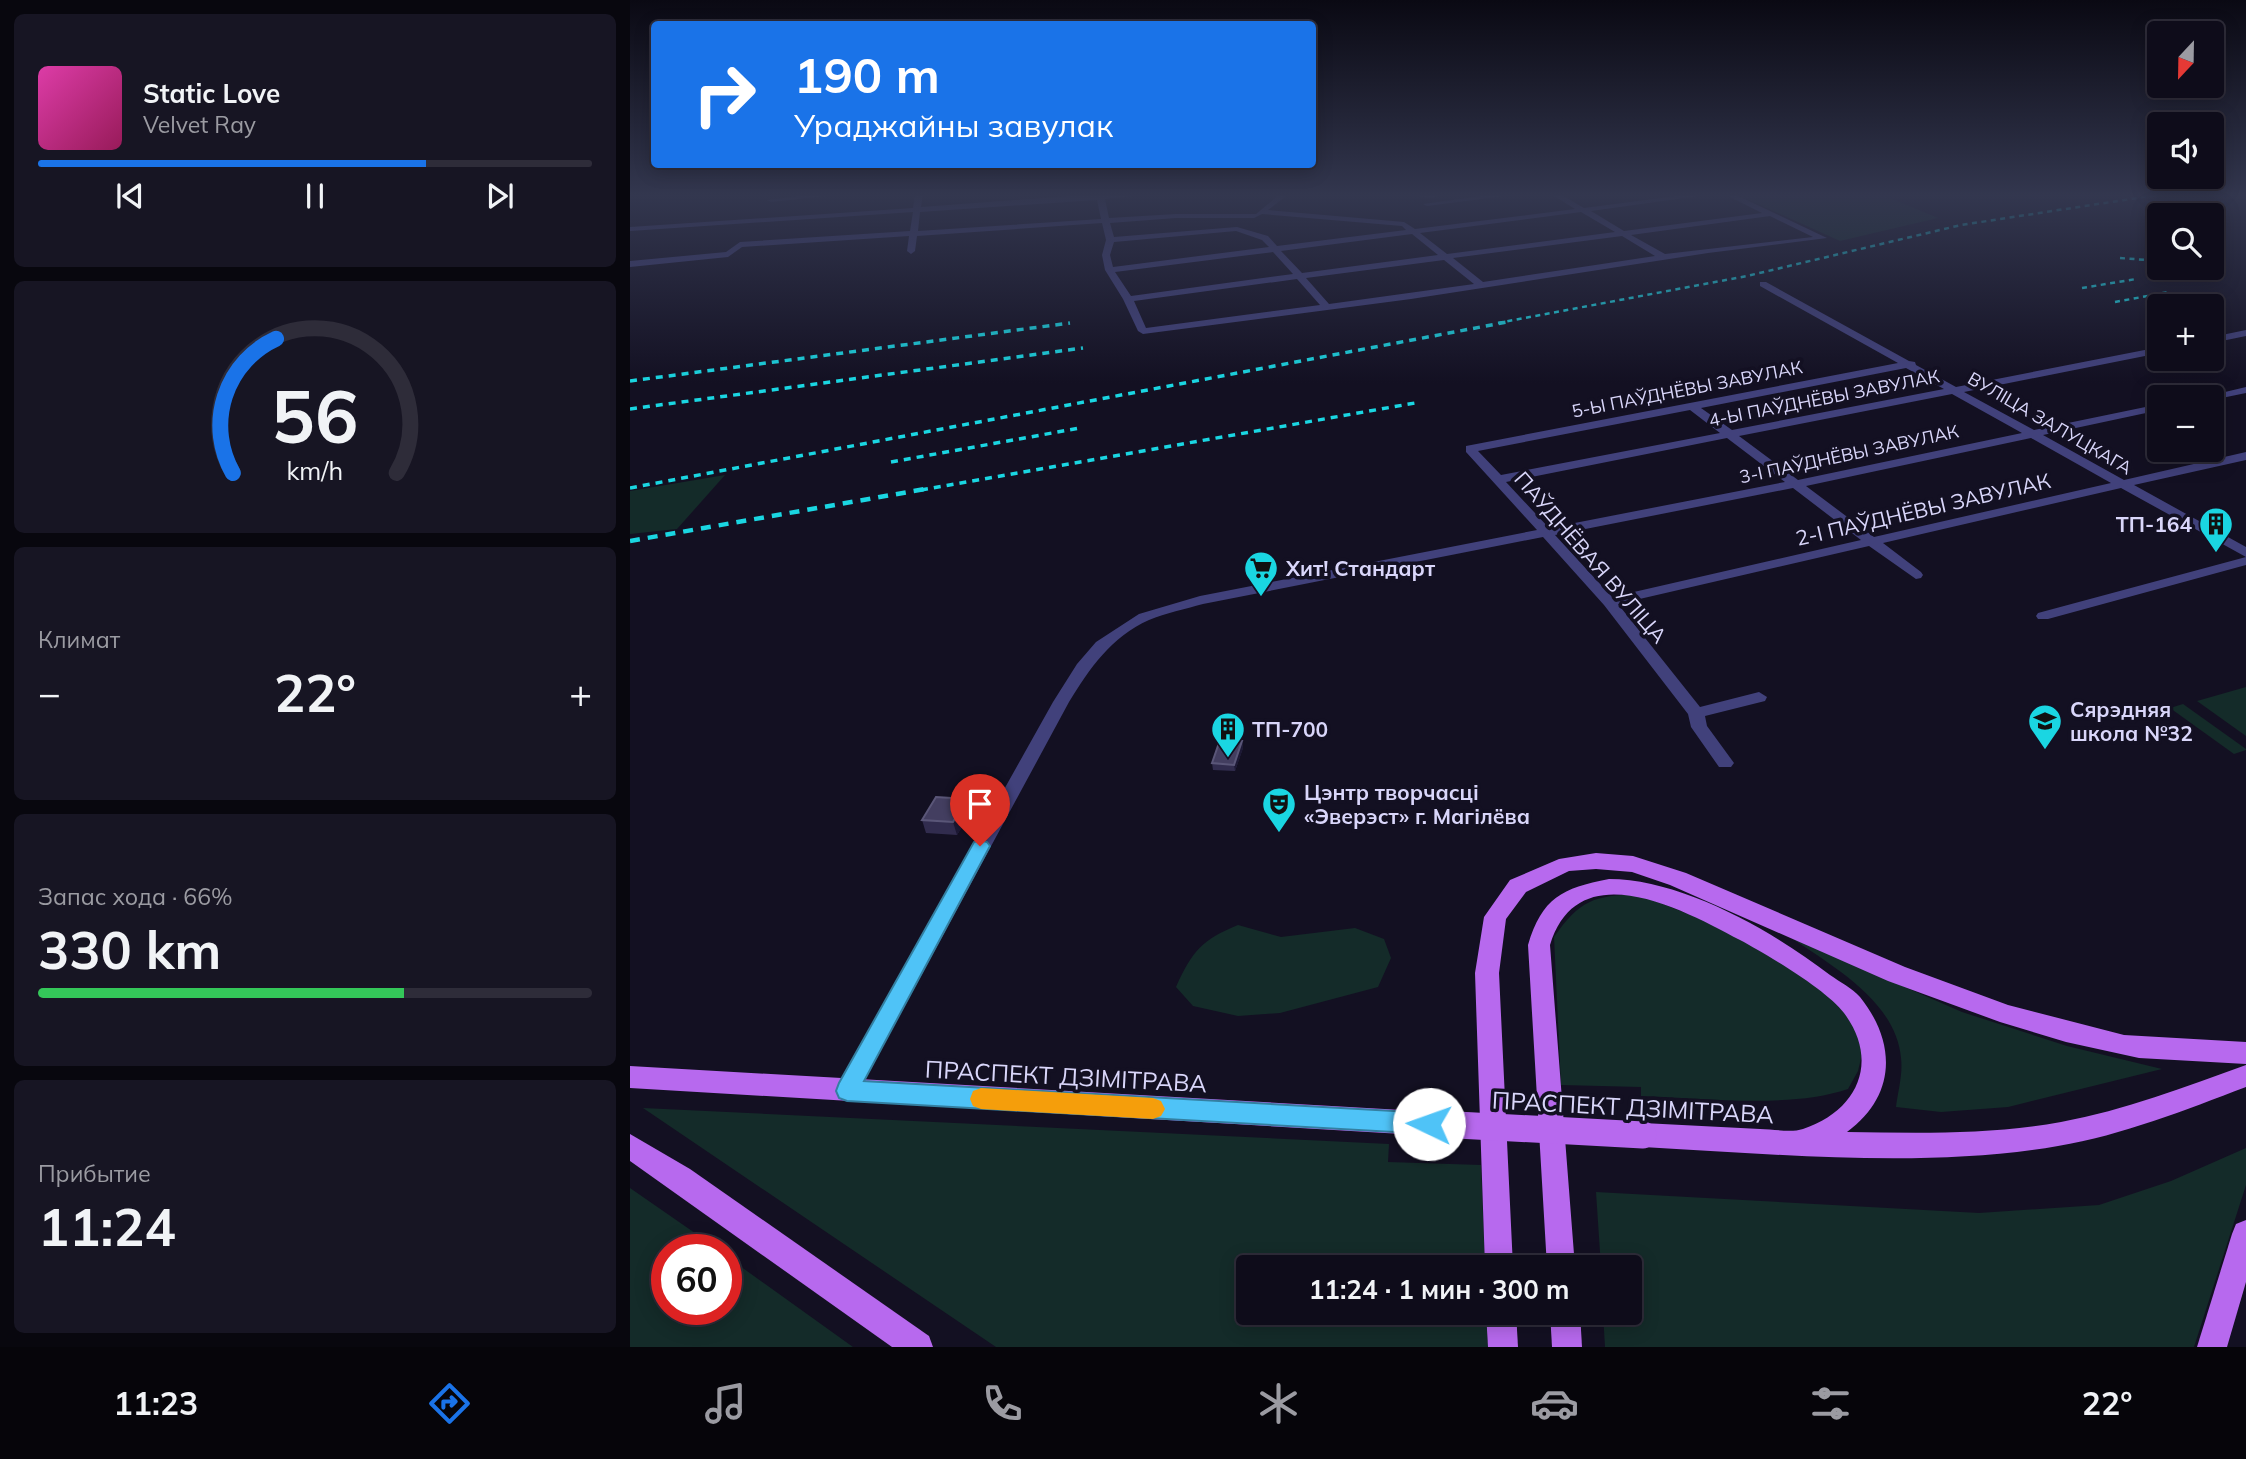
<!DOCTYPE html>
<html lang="ru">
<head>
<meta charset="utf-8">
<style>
  body { margin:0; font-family:Mulish,sans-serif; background:#171523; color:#f1f3f6; height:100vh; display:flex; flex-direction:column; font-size:26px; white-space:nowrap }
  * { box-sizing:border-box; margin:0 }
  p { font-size:23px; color:#9b9ba2 }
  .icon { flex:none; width:38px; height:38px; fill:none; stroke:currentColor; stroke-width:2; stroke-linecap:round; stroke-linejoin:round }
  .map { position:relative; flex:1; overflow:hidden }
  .drawer { display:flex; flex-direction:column; gap:14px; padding:14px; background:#08070e; width:630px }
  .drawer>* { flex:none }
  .top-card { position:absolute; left:21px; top:21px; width:665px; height:147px; border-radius:7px; box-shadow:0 4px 18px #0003,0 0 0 2px #2e2c39; background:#1a73e8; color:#fff; overflow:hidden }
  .needle { width:46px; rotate:202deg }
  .controls { position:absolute; left:1517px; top:21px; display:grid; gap:14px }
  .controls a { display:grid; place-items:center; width:77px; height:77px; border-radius:7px; background:#0e0c1a; box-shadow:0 4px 18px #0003,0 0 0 2px #2e2c39; font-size:35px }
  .speed { position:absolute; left:21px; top:1234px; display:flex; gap:14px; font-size:35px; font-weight:700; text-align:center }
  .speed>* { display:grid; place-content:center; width:91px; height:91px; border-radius:50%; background:#0e0c1a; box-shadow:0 4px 18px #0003,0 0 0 2px #2e2c39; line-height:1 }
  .speed .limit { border:10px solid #d22; background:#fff; color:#111 }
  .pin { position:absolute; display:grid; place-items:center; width:60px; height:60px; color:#fff; margin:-72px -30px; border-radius:50% 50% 50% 0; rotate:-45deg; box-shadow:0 0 7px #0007 }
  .pin .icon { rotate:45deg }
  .me { position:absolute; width:77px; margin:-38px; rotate:273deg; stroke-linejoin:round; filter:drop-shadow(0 0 5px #0008) }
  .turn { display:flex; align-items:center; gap:24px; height:147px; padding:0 28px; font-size:32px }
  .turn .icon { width:91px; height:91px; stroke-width:2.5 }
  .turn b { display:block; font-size:49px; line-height:60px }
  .big { font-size:52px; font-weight:700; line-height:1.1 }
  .drawer .tile { flex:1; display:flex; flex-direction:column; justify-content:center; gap:10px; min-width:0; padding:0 24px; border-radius:10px; background:#171523 }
  .drawer .dial { align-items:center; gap:0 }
  .dial svg { height:182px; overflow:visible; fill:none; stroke:#2e2c39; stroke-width:7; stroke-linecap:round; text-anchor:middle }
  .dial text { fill:#f1f3f6; stroke:none }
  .song { display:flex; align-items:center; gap:21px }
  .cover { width:84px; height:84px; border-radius:10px; background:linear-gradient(135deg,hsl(320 70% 55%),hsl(330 70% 35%)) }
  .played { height:7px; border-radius:4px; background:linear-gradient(90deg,#1a73e8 70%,#2e2c39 70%) }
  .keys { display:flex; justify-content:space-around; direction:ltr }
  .heat { display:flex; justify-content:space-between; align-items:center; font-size:38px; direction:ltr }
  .charge { height:10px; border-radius:5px; background:linear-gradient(90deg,#34c759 66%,#2e2c39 0) }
  .trip { position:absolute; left:606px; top:1255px; width:406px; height:70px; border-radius:7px; background:#0e0c1a; box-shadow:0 4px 18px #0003,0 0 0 2px #2e2c39; font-weight:700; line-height:70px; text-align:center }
  .dock { display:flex; height:112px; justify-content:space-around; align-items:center; background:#06050a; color:#9b9ba2 }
  .dock .icon { width:49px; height:49px }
  .dock .on { color:#1a73e8 }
  .dock b { font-size:32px; color:#f1f3f6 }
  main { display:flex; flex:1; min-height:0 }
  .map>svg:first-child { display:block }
  .green { fill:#142b29 }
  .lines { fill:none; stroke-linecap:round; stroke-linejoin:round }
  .minor { fill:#41417b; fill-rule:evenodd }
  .primary { fill:#b769ee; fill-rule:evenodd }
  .rail-far2 { stroke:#1ad6e2; stroke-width:2.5; stroke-dasharray:5 4.5; stroke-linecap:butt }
  .rail-far1 { stroke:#1ad6e2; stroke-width:3.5; stroke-dasharray:7 6; stroke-linecap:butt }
  .rail { stroke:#1ad6e2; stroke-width:4.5; stroke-dasharray:10 8; stroke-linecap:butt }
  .primary-bridge { stroke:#b769ee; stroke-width:27 }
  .wall { fill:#312c4e }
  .shaded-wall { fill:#1d1935 }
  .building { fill:#433e60; stroke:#5a5678; stroke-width:2 }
  .route { fill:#4fc3f7; stroke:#337fa1; stroke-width:2 }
  .slow { fill:#f59e0b }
  .labels { text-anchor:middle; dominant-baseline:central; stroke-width:7; stroke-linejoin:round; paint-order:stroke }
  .far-street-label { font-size:18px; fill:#d9d6fa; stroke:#131022 }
  .street-label { font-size:21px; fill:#d9d6fa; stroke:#131022 }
  .poi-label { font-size:21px; font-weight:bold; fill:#d9d6fa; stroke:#131022; text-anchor:start }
  .near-street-label { font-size:24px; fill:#d9d6fa; stroke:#131022 }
</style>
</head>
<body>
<main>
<section class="drawer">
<div class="tile">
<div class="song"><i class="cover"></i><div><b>Static Love</b><p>Velvet Ray</p></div></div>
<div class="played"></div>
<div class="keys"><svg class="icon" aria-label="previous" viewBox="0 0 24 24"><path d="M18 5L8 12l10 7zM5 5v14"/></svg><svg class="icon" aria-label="pause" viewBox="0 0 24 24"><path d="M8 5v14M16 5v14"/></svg><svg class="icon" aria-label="next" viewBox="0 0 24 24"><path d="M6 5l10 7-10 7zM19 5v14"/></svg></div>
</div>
<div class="tile dial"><svg viewBox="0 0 100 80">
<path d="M14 69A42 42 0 1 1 86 69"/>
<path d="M14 69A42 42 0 0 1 33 10" stroke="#1a73e8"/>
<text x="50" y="56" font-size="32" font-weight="700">56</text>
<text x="50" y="72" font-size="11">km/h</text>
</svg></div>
<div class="tile"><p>Климат</p>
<div class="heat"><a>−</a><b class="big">22°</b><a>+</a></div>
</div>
<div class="tile"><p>Запас хода · 66%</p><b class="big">330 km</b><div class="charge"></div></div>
<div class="tile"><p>Прибытие</p><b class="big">11:24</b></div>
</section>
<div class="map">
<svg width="1616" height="1347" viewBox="0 0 1616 1347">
  <rect width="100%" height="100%" fill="#131022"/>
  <g class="green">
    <path d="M1106,194L1253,195L1308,218L1210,241Z"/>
    <path d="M95,475L47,529L0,534V491Z"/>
    <path d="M1616,687V736L1567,701Z"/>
    <path d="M1553,704L1616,749V750L1604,754L1540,708Z"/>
    <path d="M1008,894L1113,936L1216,1007L1233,1050L1228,1071L1218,1089C1159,1109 1074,1098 1011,1096V1087L931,1085L924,937C950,900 963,896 1008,894Z"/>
    <path d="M608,925L651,937L725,928L754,939L761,958L748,987L650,1013L608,1016L563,1006L546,987C563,950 572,940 608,925Z"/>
    <path d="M1160,937L1332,1012L1437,1046L1532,1069L1378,1107L1311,1112L1266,1107C1268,1091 1273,1074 1271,1058C1266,1001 1202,966 1160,937Z"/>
    <path d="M13,1108L759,1144L758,1162L851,1165L855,1267H618V1312L856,1313L858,1347H366Z"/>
    <path d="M1616,1148V1185L1564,1347H975L973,1313L999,1312V1267H971L966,1192L1349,1213L1469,1205L1541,1181Z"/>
    <path d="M0,1188L88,1249L37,1250V1309H96V1256L223,1347H0Z"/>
  </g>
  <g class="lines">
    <g class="minor">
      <path d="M185,194H215L141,202L137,200Z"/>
      <path d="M285,194H293L291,207L466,194H522L475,199L479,218L546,214H626L650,194H659L638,210L774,222L785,229L945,209L921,194H930L954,208L1061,194H1083L961,211L994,231L1132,213L1094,194H1104L1197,238L1078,253L781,299L513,334L508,331L493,299L475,270L472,255L476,240L472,223L287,236L285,251L281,254L277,251L279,236L112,247L98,257L0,267V261L96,252L110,242L280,231L283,212L0,231V227L283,208ZM467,200L471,219L288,231L290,212ZM951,212L985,232L817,254L790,233ZM632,214L772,226L776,230L647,246L638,236L607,227L484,237L480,223L546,218H624ZM1140,216L1183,237L1035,254L1001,235ZM606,231L632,240L639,247L483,267L480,255L484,242ZM782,234L808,255L672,273L651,251ZM992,236L1025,256L853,282L823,258ZM643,252L663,274L501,296L485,272ZM814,260L844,284L699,304L676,278ZM667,279L690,305L516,328L504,301Z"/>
      <path d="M769,194H804L807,196L803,198Z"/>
      <path d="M866,194H890L797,206L793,204Z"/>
      <path d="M1130,282H1136L1279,361L1285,362L1286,365L1326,387L1530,347V353L1334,392L1404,430L1530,404V410L1413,435L1494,480L1616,452V460L1504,485L1616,547V565L1418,619H1408L1406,616L1408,613L1616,557L1491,488L1253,543L1291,572L1293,575L1291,578L1286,579L1239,546L988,604L1070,707L1129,692L1137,697L1135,701L1075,716L1077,726L1104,763L1101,767H1089L1061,727L1058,714L974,605L913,537L573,604C555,609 536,613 519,620C481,637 460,668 439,702L225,1098L217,1101L209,1098L206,1091L209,1084L423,702L447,664L466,642L509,614L570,596L907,530L836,452V446L1268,363L1130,286ZM1276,368L1314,389L1102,430L1071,408ZM1322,394L1392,433L1168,480L1109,436ZM1060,410L1090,433L871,475L848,451ZM1097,438L1155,482L919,528L876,482ZM1401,438L1481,483L1244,537L1176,486ZM1163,488L1231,540L982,597L925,535Z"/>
      <path d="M1616,330V336L1582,343V337Z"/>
      <path d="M1616,387V393L1582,400V397H1574Z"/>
    </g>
    <g class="primary">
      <path d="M966,853L1003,856L1056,873L1275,967L1378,1005L1494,1035L1616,1042V1064L1509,1058L1436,1042L1370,1022L1258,981L1040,885L1002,872L966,869L939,871L896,892L876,919L869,973L883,1267H855L845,973L854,917L880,880L929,859Z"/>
      <path d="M979,879C1052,879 1143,931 1200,975C1210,982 1222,988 1230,997C1267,1043 1266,1096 1217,1132C1288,1133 1361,1135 1431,1122C1495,1110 1555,1087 1616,1065V1087C1555,1110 1493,1135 1428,1146C1297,1169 1145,1154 1013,1147L1004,1143L1000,1135L1004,1127L1013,1123C1052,1125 1091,1127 1130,1129C1143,1129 1161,1133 1173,1129C1228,1111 1250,1061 1214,1013C1197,990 1136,954 1110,940C1054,910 948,852 920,945L945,1267H917L898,945C912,898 932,888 979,879Z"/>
      <path d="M0,1066L772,1110L781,1114L785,1122L781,1130L772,1134L0,1088Z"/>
      <path d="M0,1134L60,1169L299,1336L303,1347H262L0,1161Z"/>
      <path d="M1616,1220V1282L1597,1347H1567L1602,1234L1606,1224Z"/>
      <path d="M856,1312H886L888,1347H858Z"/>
      <path d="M920,1312H950L952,1347H922Z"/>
    </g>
    <g class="rail-far2">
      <path d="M1490,258L1530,261"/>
      <path d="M1452,288L1506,279"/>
      <path d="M1485,302L1539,292"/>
      <path d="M868,323L1117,276L1331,225L1533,194"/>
    </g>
    <g class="rail-far1">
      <path d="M0,381L440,323"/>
      <path d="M0,409L453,348"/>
      <path d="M261,462L450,428"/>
      <path d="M0,488L877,322"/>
      <path d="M291,490L785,403"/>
    </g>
    <path class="rail" d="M0,541L301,488"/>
    <path class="primary-bridge" d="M772,1122L1013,1135"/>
  </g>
  <g class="wall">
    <path d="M612,741L613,748L605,771L583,770L582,763Z"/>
    <path d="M336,799L341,812L327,835L296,833L292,820Z"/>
  </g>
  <g class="shaded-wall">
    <path d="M612,741L613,748L605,771L604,765Z"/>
    <path d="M336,799L341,812L327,835L323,822Z"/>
  </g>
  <g class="building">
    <path d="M590,740L612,741L604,765L582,763Z"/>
    <path d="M306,797L336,799L323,822L292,820Z"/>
  </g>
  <linearGradient id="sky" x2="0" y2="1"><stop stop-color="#0a0913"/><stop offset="0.51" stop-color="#33374f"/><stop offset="1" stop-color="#33374f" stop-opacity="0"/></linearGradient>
  <rect width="1616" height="383" fill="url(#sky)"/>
  <path class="route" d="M350,840L357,842L360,846L234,1081L799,1113L807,1116L811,1124L807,1131L799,1134L217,1101L209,1098L206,1091L209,1083L344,842Z"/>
  <path class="slow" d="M351,1088L523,1098L531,1101L535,1109L531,1116L523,1119L351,1109L343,1106L340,1099L343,1091Z"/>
  <defs>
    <g id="building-pin" transform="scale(1.75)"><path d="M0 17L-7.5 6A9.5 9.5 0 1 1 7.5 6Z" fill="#1ad6e2" stroke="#131022"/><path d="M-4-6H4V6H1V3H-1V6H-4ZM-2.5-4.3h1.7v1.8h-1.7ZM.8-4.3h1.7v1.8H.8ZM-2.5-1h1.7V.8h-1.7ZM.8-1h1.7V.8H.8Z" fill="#111"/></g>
    <g id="supermarket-pin" transform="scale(1.75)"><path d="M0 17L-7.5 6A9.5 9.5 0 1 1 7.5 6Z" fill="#1ad6e2" stroke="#131022"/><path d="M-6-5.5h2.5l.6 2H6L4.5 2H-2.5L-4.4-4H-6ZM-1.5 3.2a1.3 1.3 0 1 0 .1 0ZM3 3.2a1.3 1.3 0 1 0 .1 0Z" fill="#111"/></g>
    <g id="school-pin" transform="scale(1.75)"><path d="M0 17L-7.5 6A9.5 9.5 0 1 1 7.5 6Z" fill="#1ad6e2" stroke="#131022"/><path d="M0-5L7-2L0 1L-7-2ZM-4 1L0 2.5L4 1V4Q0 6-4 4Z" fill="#111"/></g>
    <g id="theatre-pin" transform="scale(1.75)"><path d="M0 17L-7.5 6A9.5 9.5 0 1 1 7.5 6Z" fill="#1ad6e2" stroke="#131022"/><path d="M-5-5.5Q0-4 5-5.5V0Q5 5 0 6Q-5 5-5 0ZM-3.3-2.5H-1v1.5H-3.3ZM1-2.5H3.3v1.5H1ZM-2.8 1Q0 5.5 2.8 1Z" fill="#111"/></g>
  </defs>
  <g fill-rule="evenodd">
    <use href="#building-pin" x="1586" y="524"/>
    <use href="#supermarket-pin" x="631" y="568"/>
    <use href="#school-pin" x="1415" y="721"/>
    <use href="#building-pin" x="598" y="729"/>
    <use href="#theatre-pin" x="649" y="804"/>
  </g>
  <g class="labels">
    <g class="far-street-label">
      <text transform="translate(1057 389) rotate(-11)">5-Ы ПАЎДНЁВЫ ЗАВУЛАК</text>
      <text transform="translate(1194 398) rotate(-11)">4-Ы ПАЎДНЁВЫ ЗАВУЛАК</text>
      <text transform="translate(1420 423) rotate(30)">ВУЛІЦА ЗАЛУЦКАГА</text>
      <text transform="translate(1219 454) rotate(-12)">3-І ПАЎДНЁВЫ ЗАВУЛАК</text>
    </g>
    <g class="street-label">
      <text transform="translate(1293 509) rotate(-13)">2-І ПАЎДНЁВЫ ЗАВУЛАК</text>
      <text transform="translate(961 557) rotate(49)">ПАЎДНЁВАЯ ВУЛІЦА</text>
    </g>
    <g class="poi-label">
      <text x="1562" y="524" text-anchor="end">ТП-164</text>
      <text x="656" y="568">Хит! Стандарт</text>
      <text x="1440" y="709">Сярэдняя<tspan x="1440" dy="24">школа №32</tspan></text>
      <text x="622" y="729">ТП-700</text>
      <text x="674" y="792">Цэнтр творчасці<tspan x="674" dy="24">«Эверэст» г. Магілёва</tspan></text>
    </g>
    <g class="near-street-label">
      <text transform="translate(436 1076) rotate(3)">ПРАСПЕКТ ДЗІМІТРАВА</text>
      <text transform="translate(1003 1107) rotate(3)">ПРАСПЕКТ ДЗІМІТРАВА</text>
    </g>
  </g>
</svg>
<div class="controls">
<a><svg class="needle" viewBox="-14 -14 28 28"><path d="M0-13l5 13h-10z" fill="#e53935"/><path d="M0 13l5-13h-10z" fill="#9b9ba2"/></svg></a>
<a><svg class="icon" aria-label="sound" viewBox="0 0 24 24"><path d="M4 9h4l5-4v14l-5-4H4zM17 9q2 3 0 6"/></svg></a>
<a><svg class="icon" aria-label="search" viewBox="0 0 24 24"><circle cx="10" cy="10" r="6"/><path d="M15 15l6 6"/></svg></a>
<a>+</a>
<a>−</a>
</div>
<div class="speed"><div class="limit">60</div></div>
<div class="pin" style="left:350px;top:846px;background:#d93025"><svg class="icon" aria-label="arrive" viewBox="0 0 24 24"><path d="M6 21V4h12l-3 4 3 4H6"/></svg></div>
<svg class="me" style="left:799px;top:1124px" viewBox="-20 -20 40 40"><circle r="19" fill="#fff"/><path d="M0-13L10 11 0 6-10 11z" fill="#4fc3f7"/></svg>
<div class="trip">11:24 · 1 мин · 300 m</div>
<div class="top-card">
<div class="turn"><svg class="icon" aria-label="right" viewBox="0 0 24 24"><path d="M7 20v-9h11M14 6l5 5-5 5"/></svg><div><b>190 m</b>Ураджайны завулак</div></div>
</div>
</div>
</main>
<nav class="dock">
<b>11:23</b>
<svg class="icon on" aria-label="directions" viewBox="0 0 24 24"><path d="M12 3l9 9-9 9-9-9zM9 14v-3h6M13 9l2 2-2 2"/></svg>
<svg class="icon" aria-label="music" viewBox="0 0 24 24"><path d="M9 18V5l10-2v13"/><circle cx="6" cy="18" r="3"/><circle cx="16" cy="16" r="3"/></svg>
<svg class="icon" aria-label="phone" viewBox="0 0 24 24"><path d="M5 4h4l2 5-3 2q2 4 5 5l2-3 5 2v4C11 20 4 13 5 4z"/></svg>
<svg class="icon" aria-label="climate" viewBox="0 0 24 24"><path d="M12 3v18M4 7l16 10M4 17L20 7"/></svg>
<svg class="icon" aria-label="car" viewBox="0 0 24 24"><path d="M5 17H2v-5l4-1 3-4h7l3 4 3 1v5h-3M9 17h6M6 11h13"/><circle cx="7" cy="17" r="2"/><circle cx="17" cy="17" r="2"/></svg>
<svg class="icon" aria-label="filters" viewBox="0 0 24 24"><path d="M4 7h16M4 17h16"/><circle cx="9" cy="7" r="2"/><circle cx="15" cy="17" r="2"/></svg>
<b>22°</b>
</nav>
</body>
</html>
